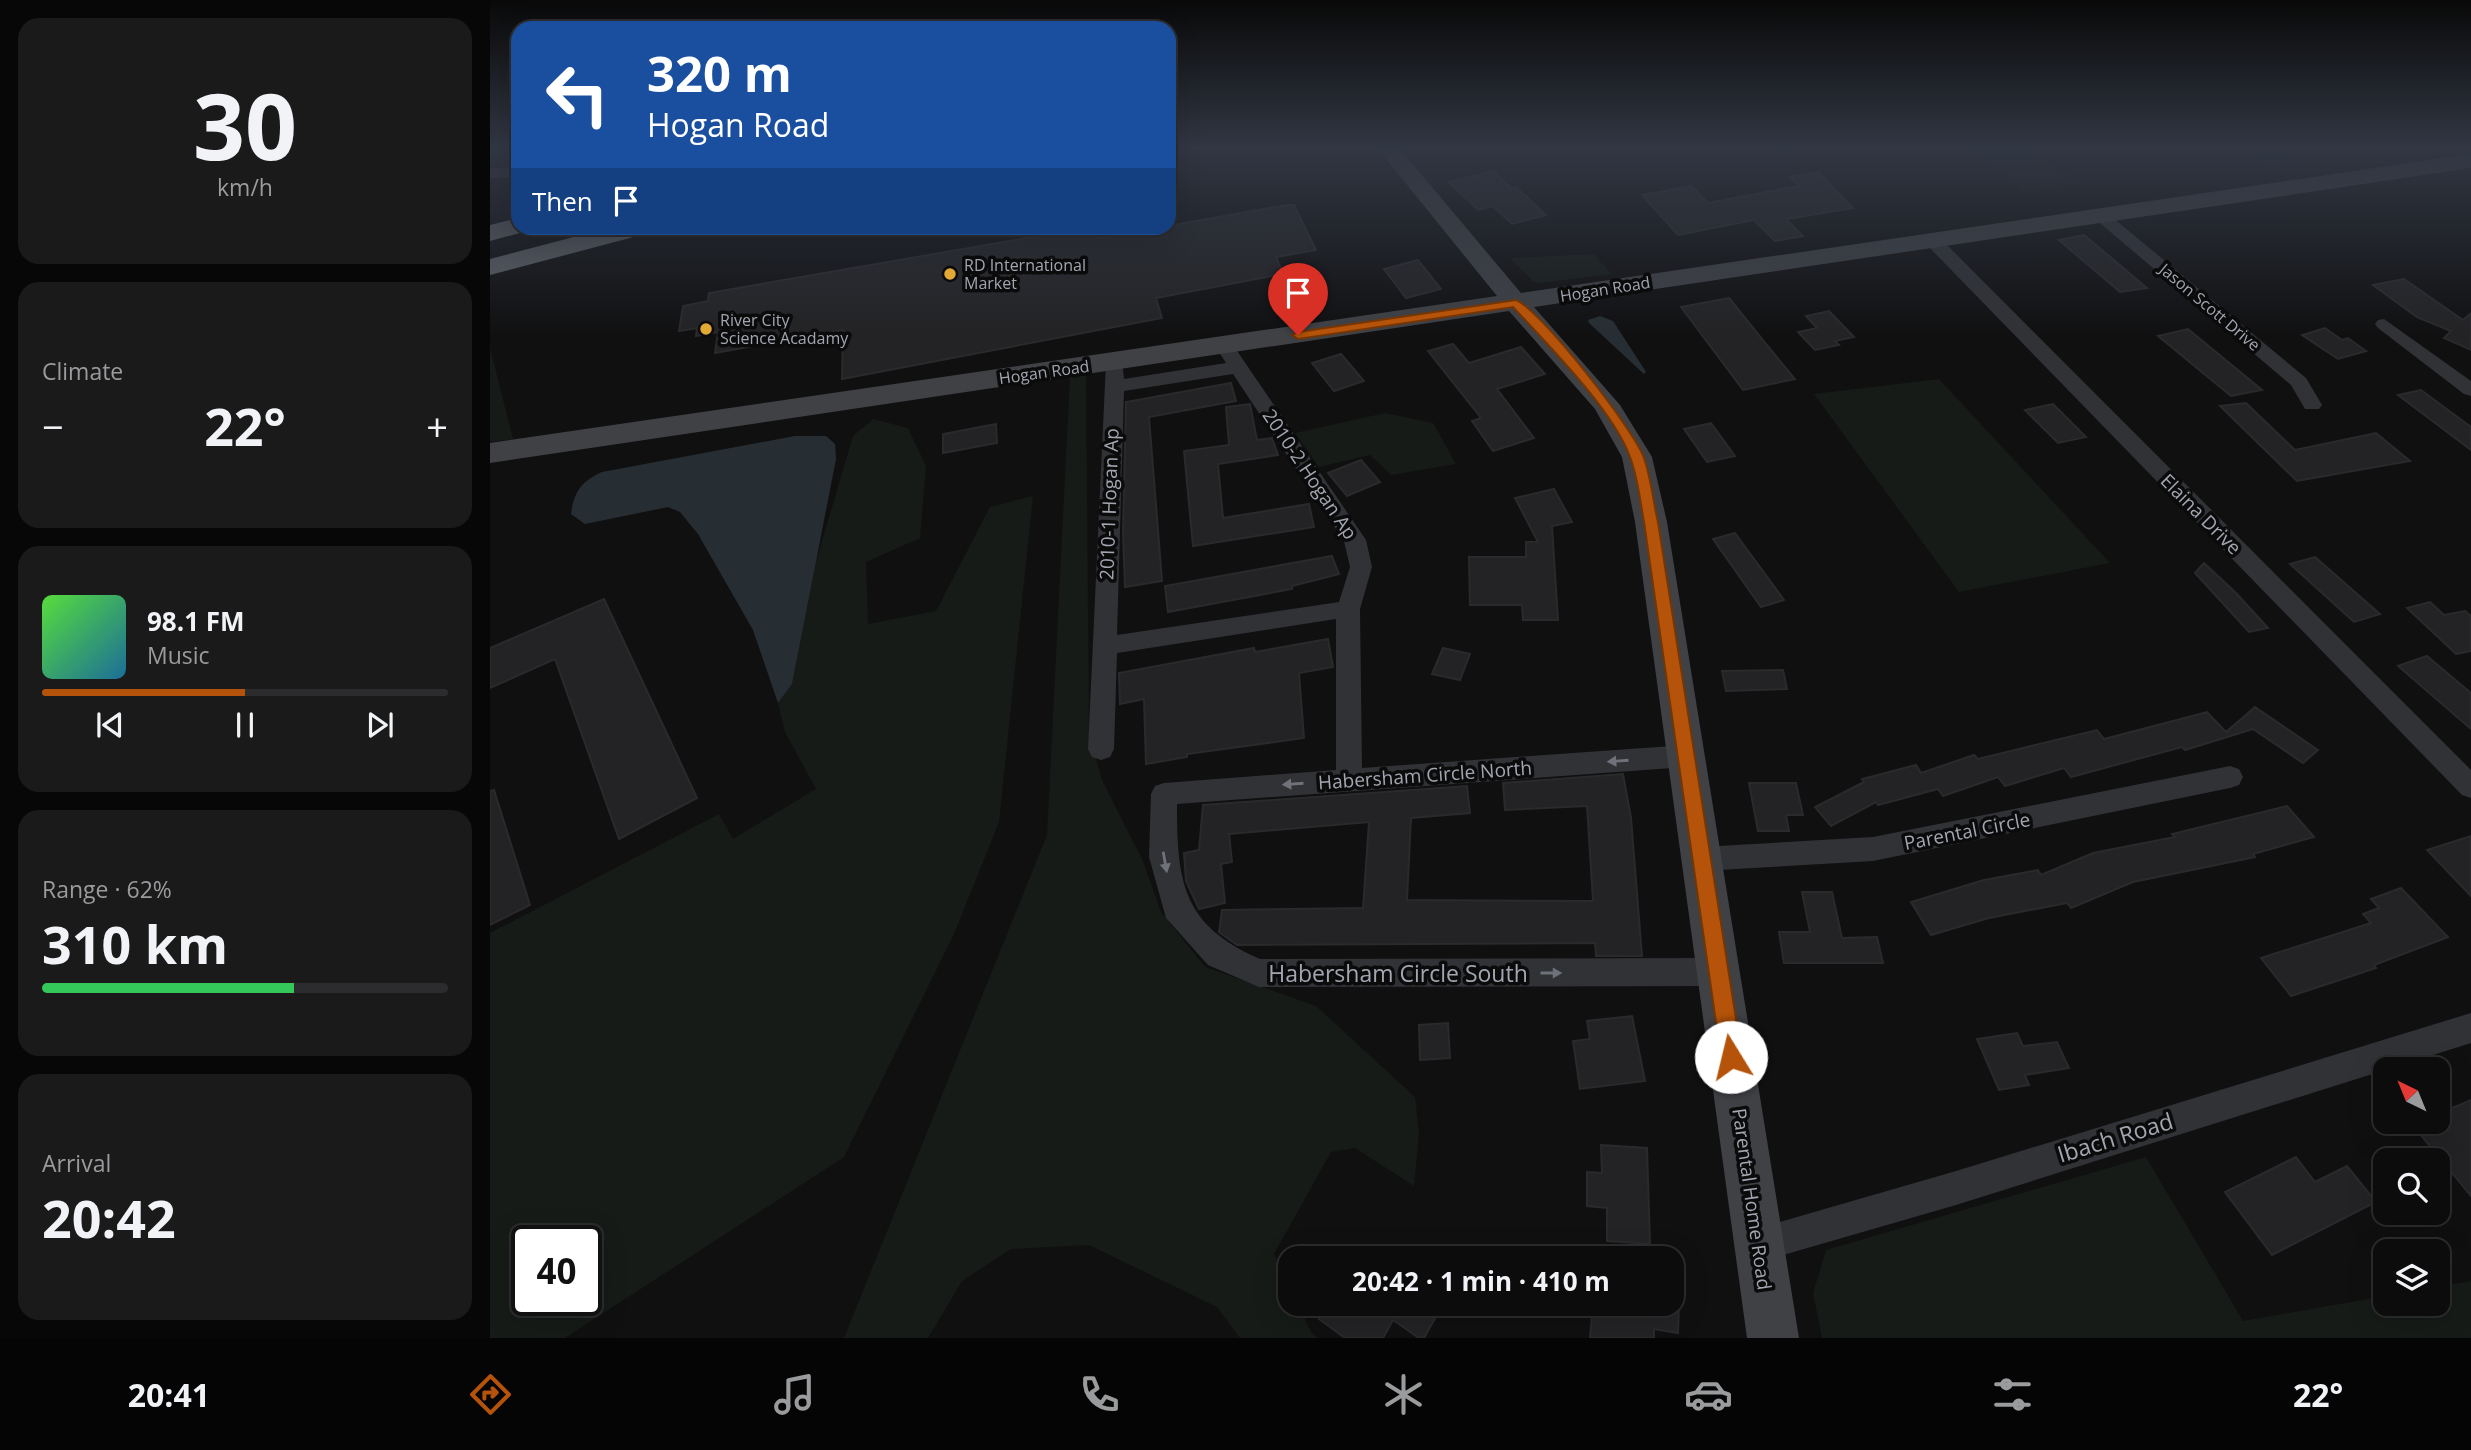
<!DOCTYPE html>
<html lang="en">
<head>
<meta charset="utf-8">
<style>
  body { margin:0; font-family:"Open Sans",sans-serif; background:#1a1a1b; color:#f1f3f6; height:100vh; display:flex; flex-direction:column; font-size:26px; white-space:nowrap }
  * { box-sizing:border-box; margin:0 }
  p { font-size:23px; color:#9a9b9d }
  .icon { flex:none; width:38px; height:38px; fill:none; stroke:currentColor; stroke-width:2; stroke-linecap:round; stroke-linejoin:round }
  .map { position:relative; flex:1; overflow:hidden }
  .details { display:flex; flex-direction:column; gap:18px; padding:18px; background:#070707; width:490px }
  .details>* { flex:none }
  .hud { position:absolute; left:21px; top:21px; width:665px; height:214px; border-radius:21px; box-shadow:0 7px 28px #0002,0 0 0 2px #2c2c2e; background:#1a4fa0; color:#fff; overflow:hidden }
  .needle { width:46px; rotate:317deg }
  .fabs { position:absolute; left:1883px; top:1057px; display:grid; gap:14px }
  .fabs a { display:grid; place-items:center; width:77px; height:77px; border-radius:14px; background:#0c0c0d; box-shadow:0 7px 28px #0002,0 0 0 2px #2c2c2e; font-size:35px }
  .speed { position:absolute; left:21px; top:1225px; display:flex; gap:14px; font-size:35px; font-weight:700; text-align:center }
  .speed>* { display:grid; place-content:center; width:91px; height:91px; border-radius:50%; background:#0c0c0d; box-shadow:0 7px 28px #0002,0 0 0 2px #2c2c2e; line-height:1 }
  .speed .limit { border:4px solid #111; border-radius:10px; background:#fff; color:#111 }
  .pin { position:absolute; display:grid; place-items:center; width:60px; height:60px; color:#fff; margin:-72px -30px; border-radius:50% 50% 50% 0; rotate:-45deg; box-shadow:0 0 7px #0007 }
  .pin .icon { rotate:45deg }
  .me { position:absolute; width:77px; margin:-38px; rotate:351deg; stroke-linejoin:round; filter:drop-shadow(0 0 5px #0008) }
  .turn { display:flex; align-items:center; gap:24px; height:147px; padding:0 21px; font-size:32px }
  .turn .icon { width:91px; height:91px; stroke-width:2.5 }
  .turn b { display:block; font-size:49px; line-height:60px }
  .then { display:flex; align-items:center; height:66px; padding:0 21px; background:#0003; gap:14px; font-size:26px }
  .big { font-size:52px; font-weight:700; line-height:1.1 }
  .details .card { flex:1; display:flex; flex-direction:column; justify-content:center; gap:10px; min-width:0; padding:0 24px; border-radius:21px; background:#1a1a1b }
  .details .dial { align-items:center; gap:0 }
  .dial b { font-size:91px; line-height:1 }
  .song { display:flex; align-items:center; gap:21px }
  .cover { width:84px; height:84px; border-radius:10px; background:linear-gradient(135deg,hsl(110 70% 55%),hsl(200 70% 35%)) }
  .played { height:7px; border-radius:4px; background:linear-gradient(90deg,#b45309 50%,#2c2c2e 50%) }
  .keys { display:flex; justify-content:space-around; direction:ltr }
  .heat { display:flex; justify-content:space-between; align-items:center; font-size:38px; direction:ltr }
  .charge { height:10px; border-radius:5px; background:linear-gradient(90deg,#34c759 62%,#2c2c2e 0) }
  .trip { position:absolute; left:788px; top:1246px; width:406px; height:70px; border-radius:21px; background:#0c0c0d; box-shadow:0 7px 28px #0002,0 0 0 2px #2c2c2e; font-weight:700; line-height:70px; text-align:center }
  .tabs { display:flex; height:112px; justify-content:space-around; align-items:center; background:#050505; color:#9a9b9d }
  .tabs .icon { width:49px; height:49px }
  .tabs .selected { color:#b45309 }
  .tabs b { font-size:32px; color:#f1f3f6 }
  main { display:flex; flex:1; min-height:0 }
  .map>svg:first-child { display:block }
  .green { fill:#161b17; fill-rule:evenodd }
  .water { fill:#272e33 }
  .building { fill:#232325; stroke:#2a2a2d; stroke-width:2 }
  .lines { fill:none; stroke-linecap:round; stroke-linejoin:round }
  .street { fill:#313236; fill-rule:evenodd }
  .secondary { fill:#3f4145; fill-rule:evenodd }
  .highway { fill:#5d6066; fill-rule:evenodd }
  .oneway { fill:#6f727a }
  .route { fill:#b45309; stroke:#753606; stroke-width:2 }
  .poi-dot { fill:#e3a935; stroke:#0b0b0c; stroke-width:2.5 }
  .labels { text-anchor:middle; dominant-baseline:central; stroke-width:7; stroke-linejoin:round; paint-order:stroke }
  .far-poi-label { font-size:16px; fill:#a2a6b1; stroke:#0b0b0c; text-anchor:start }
  .far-street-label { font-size:16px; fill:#a2a6b1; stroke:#0b0b0c }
  .street-label { font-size:19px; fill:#a2a6b1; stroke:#0b0b0c }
  .near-street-label { font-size:23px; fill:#a2a6b1; stroke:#0b0b0c }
</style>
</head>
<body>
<main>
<section class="details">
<div class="card dial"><b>30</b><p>km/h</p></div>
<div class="card"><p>Climate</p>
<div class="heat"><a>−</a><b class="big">22°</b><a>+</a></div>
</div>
<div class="card">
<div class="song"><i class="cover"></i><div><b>98.1 FM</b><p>Music</p></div></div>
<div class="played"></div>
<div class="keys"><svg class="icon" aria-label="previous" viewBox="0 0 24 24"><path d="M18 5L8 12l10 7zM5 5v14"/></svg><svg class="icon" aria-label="pause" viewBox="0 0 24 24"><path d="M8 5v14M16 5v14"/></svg><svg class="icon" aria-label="next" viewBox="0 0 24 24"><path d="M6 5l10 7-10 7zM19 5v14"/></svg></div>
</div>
<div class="card"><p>Range · 62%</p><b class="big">310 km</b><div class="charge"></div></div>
<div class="card"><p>Arrival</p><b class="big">20:42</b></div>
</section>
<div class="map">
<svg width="1981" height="1338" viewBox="0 0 1981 1338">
  <rect width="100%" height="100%" fill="#101011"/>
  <g class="green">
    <path d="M1482,149H1569L1546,153L1573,173L1590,180L1589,184L1536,191Z"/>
    <path d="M1749,149H1797L1814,161L1779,167Z"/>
    <path d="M1104,254L1121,274L1050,283L1043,281L1020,258Z"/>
    <path d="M0,348L23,439L0,442Z"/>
    <path d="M596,373L599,734L612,780L653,861L671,912L715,967L826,1006L925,1097L929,1133L924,1186L865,1148L841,1152L784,1254L800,1287V1304H808L821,1332L828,1338H750L727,1307L599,1245L521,1249L472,1281L438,1338H354L557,835L580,376Z"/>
    <path d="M1449,379L1620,563L1469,592L1324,394Z"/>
    <path d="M895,413L943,423L966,464L901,475L880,455L829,467L805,433Z"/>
    <path d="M383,419L418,428L436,466L430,538L376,562L378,624L446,611L500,507L543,496L509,822L464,934L354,1157L75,1338H0V933L229,814L243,839L326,789L295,732L288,703L302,684L325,565L363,436ZM37,1241H96V1300H37Z"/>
    <path d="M1656,1157L1753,1321L1895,1296V1304H1948V1287L1981,1281V1338H1332L1323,1293L1336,1250Z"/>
  </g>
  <g class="water">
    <path d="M1110,316L1123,321L1156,372L1154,374L1099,323L1098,320Z"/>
    <path d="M305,436H336L345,444L346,459L302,684L288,703L263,630L208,534L190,512L178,507L95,524L81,514C84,491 92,481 112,472Z"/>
  </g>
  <g class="building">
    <path d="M1003,171L1021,188L1026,187L1056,215L1022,224L1003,206L988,210L959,182Z"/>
    <path d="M1328,172L1363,208L1296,219L1313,236L1285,241L1264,220L1188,235L1152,195L1202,186L1218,203L1308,186L1300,177Z"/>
    <path d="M797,205H804L826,250L786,257L793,274L666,298L672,318L352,379L353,330L225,353L228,332L206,336L207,328L189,331L193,306L218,301L219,293L594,228H606L609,238Z"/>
    <path d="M1594,235L1657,288L1630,292L1569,240Z"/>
    <path d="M928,260L951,289L916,298L894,269Z"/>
    <path d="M1914,279L1973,320L1981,313V350L1954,338L1961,331L1927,317L1883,285Z"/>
    <path d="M1239,298L1276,344L1305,379L1253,390L1191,307Z"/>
    <path d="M1339,311L1364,337L1345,341L1349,345L1325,350L1308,332L1327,328L1316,316Z"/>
    <path d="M1835,328L1852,340L1858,338L1876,351L1848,359L1812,335Z"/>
    <path d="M1698,329L1772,390L1741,396L1668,336Z"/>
    <path d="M963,344L979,363L1031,347L1055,374L1007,389L1044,438L1003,451L982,421L991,418L938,351Z"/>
    <path d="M851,354L874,381L844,391L822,363Z"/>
    <path d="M741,383L746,401L659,417L672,581L635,587L633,533L636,402Z"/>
    <path d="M1931,390L1981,427V450L1908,395Z"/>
    <path d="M1756,403L1805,450L1886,433L1920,461L1807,481L1730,406Z"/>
    <path d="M760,404L767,440L782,438L788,455L728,464L733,518L819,504L824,527L703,546L694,451L739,445L736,407Z"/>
    <path d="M1563,404L1596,437L1568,443L1535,410Z"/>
    <path d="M1221,423L1245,456L1217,462L1194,429Z"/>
    <path d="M506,424L507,443L453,453V434Z"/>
    <path d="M871,460L890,482L857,496L838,473Z"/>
    <path d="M1064,489L1082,522L1062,526L1068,620H1033L1032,605H980L979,557H1036V542H1048L1025,498Z"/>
    <path d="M1245,533L1294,600L1271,607L1223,539Z"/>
    <path d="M842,556L849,574L802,586V589L678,612L675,586Z"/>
    <path d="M1825,557L1890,614L1864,622L1800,564Z"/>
    <path d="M1714,563L1746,593L1778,628L1759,632L1705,573Z"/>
    <path d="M114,599L207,798L129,839L65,659L0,688V648Z"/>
    <path d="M1940,602L1954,615L1975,611L1981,616V651L1966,654L1917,608Z"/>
    <path d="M838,639L843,667L809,673L814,738L697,754V757L656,764L654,699L630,704L629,673L764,648L765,652Z"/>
    <path d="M953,648L980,654L970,680L942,674Z"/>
    <path d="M1937,656L1981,693V729L1908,666Z"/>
    <path d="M1293,670L1297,689L1236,691L1232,671Z"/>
    <path d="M1765,707L1828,750L1813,763L1763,729L1695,750L1692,747L1581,777L1574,768L1515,786L1508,777L1453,796L1448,789L1388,805L1386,802L1341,826L1325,807L1374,782L1372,779L1426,765L1431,773L1484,755L1488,759L1607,730L1614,739L1717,712L1736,732Z"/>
    <path d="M1133,774L1141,818L1152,956H1106L1105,943L747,945L729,932L732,910L873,908L879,822L739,834L742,862L731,864L735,903L709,909L696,881L694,853L709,850L713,805L977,786L980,813L921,818L917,900L1103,901L1097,806L1015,810L1013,783Z"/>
    <path d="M1259,783H1306L1313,815H1296L1299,831H1268Z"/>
    <path d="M4,790L40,905L0,925V791Z"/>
    <path d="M1797,806L1824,837L1763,854L1765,857L1643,882L1581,908L1577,903L1499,918L1441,935L1421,902L1494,880L1548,870L1551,875L1603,853L1685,837L1682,834Z"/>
    <path d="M1981,836V896L1937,850Z"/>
    <path d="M1911,888L1958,937L1884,965L1886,968L1801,996L1771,958L1881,923L1873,914L1889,908L1881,899Z"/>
    <path d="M1312,892H1342L1352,938L1387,937L1393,963H1294L1289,932H1320Z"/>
    <path d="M1142,1016L1155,1081L1090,1089L1083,1041L1100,1039L1097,1021Z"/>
    <path d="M958,1023L960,1058L930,1060L929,1025Z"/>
    <path d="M1527,1033L1533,1046L1567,1042L1579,1068L1535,1075L1539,1085L1509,1090L1487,1039Z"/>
    <path d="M1981,1100V1196L1920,1122H1948V1114Z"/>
    <path d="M1111,1145L1157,1148L1160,1244L1117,1241V1208L1097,1206V1172L1112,1173Z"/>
    <path d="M1806,1157L1825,1182L1857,1166L1886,1202L1782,1255L1735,1192Z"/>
    <path d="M838,1304H953L934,1338H929L903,1320L893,1338H855L829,1319Z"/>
    <path d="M1103,1304H1189L1188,1333L1164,1329V1338H1100Z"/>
  </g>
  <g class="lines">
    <g class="street">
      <rect x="0" y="168" width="28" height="10"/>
      <path d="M1610,210L1616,212L1816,378L1832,405L1829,409H1815L1801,385L1604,218L1602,215Z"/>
      <path d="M1442,235L1448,236L1981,770V798L1972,795L1436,244L1434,240Z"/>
      <path d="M1894,319L1981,381V396L1974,394L1888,328L1885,324L1888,320Z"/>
      <path d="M734,340L741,342L876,540L882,567L870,609L872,768L1196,745L1205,748L1209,756L1205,764L1196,767L687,804C687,882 692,925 770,959L1228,958L1239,962L1243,972L1239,982L1228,986L769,987L718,965L676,918L659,857L661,794L665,786L674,783L846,770V619L627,653L624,749L620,757L611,760L602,757L598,749L616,362L618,358H632L634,379L736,363L725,346ZM743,374L854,541L860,567L849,602L627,635L634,391Z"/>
      <path d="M1740,766L1749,769L1753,777L1749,785L1740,788L1383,861L1211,871L1201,868L1197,859L1201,850L1211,847L1383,837Z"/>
      <path d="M1981,1013V1043L1466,1205L1269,1262L1257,1257L1252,1245L1257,1233L1269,1228L1466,1171Z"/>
    </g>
    <path class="secondary" d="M888,149H910L1031,293L1981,154V168L1044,307L1130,405L1162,457L1177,522L1309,1338H1257L1145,522L1132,457L1105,409L1019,311L0,463V443L1007,296Z"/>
    <g class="highway">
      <path d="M28,218V228H40L37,231L0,241V225Z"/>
      <path d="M118,228H159L155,234L0,275V259Z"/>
    </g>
  </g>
  <defs><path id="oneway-solid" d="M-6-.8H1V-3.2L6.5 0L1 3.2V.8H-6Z" transform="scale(1.75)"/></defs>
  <g class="oneway">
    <use href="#oneway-solid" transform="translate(1128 761) rotate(176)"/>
    <use href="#oneway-solid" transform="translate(803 784) rotate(176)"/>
    <use href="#oneway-solid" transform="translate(675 862) rotate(80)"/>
    <use href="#oneway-solid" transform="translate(1061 973)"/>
  </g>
  <linearGradient id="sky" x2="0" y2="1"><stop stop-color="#090909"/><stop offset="0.44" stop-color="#313743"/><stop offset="1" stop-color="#313743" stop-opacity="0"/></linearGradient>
  <rect width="1981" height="336" fill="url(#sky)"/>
  <path class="route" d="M1026,300C1050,309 1145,431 1154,458C1161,478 1163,501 1168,522L1252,1057L1249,1064L1241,1067L1234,1064L1231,1057L1154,522C1150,501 1148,477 1140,457C1123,410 1058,345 1023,307L808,339L802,335L808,332Z"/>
  <g class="poi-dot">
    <circle cx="460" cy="274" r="7"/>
    <circle cx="216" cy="329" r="7"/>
  </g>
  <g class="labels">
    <g class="far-poi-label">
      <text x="474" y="265">RD International<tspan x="474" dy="18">Market</tspan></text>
      <text x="230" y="320">River City<tspan x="230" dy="18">Science Acadamy</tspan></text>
    </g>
    <g class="far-street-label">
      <text transform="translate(1115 289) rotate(-9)">Hogan Road</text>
      <text transform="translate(1720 307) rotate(40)">Jason Scott Drive</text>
      <text transform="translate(554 372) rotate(-8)">Hogan Road</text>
    </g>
    <g class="street-label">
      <text transform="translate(820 474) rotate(56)">2010-2 Hogan Ap</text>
      <text transform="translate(619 504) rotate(-88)">2010-1 Hogan Ap</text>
      <text transform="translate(1711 514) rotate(45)">Elaina Drive</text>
      <text transform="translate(935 775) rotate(-4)">Habersham Circle North</text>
      <text transform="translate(1477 831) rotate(-11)">Parental Circle</text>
      <text transform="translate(1262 1199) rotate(82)">Parental Home Road</text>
    </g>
    <g class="near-street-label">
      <text x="908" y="973">Habersham Circle South</text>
      <text transform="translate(1625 1137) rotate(-17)">Ibach Road</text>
    </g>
  </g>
</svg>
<div class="fabs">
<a><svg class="needle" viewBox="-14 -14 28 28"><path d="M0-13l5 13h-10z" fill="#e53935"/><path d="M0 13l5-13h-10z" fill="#9a9b9d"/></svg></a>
<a><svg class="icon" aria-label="search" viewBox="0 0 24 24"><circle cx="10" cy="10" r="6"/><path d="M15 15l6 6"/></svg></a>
<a><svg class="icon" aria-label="layers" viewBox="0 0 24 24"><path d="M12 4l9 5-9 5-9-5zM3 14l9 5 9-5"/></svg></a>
</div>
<div class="speed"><div class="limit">40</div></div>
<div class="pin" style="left:808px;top:335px;background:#d93025"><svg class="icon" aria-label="arrive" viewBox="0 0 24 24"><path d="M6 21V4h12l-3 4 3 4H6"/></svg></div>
<svg class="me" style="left:1241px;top:1057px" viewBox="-20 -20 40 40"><circle r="19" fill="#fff"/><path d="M0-13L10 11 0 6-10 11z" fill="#b45309"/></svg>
<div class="trip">20:42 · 1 min · 410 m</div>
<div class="hud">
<div class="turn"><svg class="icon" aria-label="left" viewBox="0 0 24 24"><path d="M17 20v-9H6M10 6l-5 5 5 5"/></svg><div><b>320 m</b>Hogan Road</div></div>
<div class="then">Then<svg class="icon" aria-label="arrive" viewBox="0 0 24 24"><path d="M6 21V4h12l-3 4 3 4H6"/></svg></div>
</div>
</div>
</main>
<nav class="tabs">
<b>20:41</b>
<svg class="icon selected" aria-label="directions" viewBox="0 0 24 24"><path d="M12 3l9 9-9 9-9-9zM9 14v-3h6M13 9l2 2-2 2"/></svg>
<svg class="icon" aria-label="music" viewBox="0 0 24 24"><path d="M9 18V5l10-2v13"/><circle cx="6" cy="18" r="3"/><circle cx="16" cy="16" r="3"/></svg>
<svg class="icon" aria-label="phone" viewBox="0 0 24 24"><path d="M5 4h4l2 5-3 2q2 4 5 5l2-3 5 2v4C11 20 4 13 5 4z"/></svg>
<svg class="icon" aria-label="climate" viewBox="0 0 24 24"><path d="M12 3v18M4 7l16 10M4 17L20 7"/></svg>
<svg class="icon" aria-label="car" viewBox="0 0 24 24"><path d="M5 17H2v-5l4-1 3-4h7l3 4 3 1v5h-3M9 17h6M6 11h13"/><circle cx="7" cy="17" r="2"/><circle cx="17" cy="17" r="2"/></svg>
<svg class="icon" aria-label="filters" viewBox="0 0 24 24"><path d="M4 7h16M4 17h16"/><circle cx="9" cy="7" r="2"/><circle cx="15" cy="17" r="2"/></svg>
<b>22°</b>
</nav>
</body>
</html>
